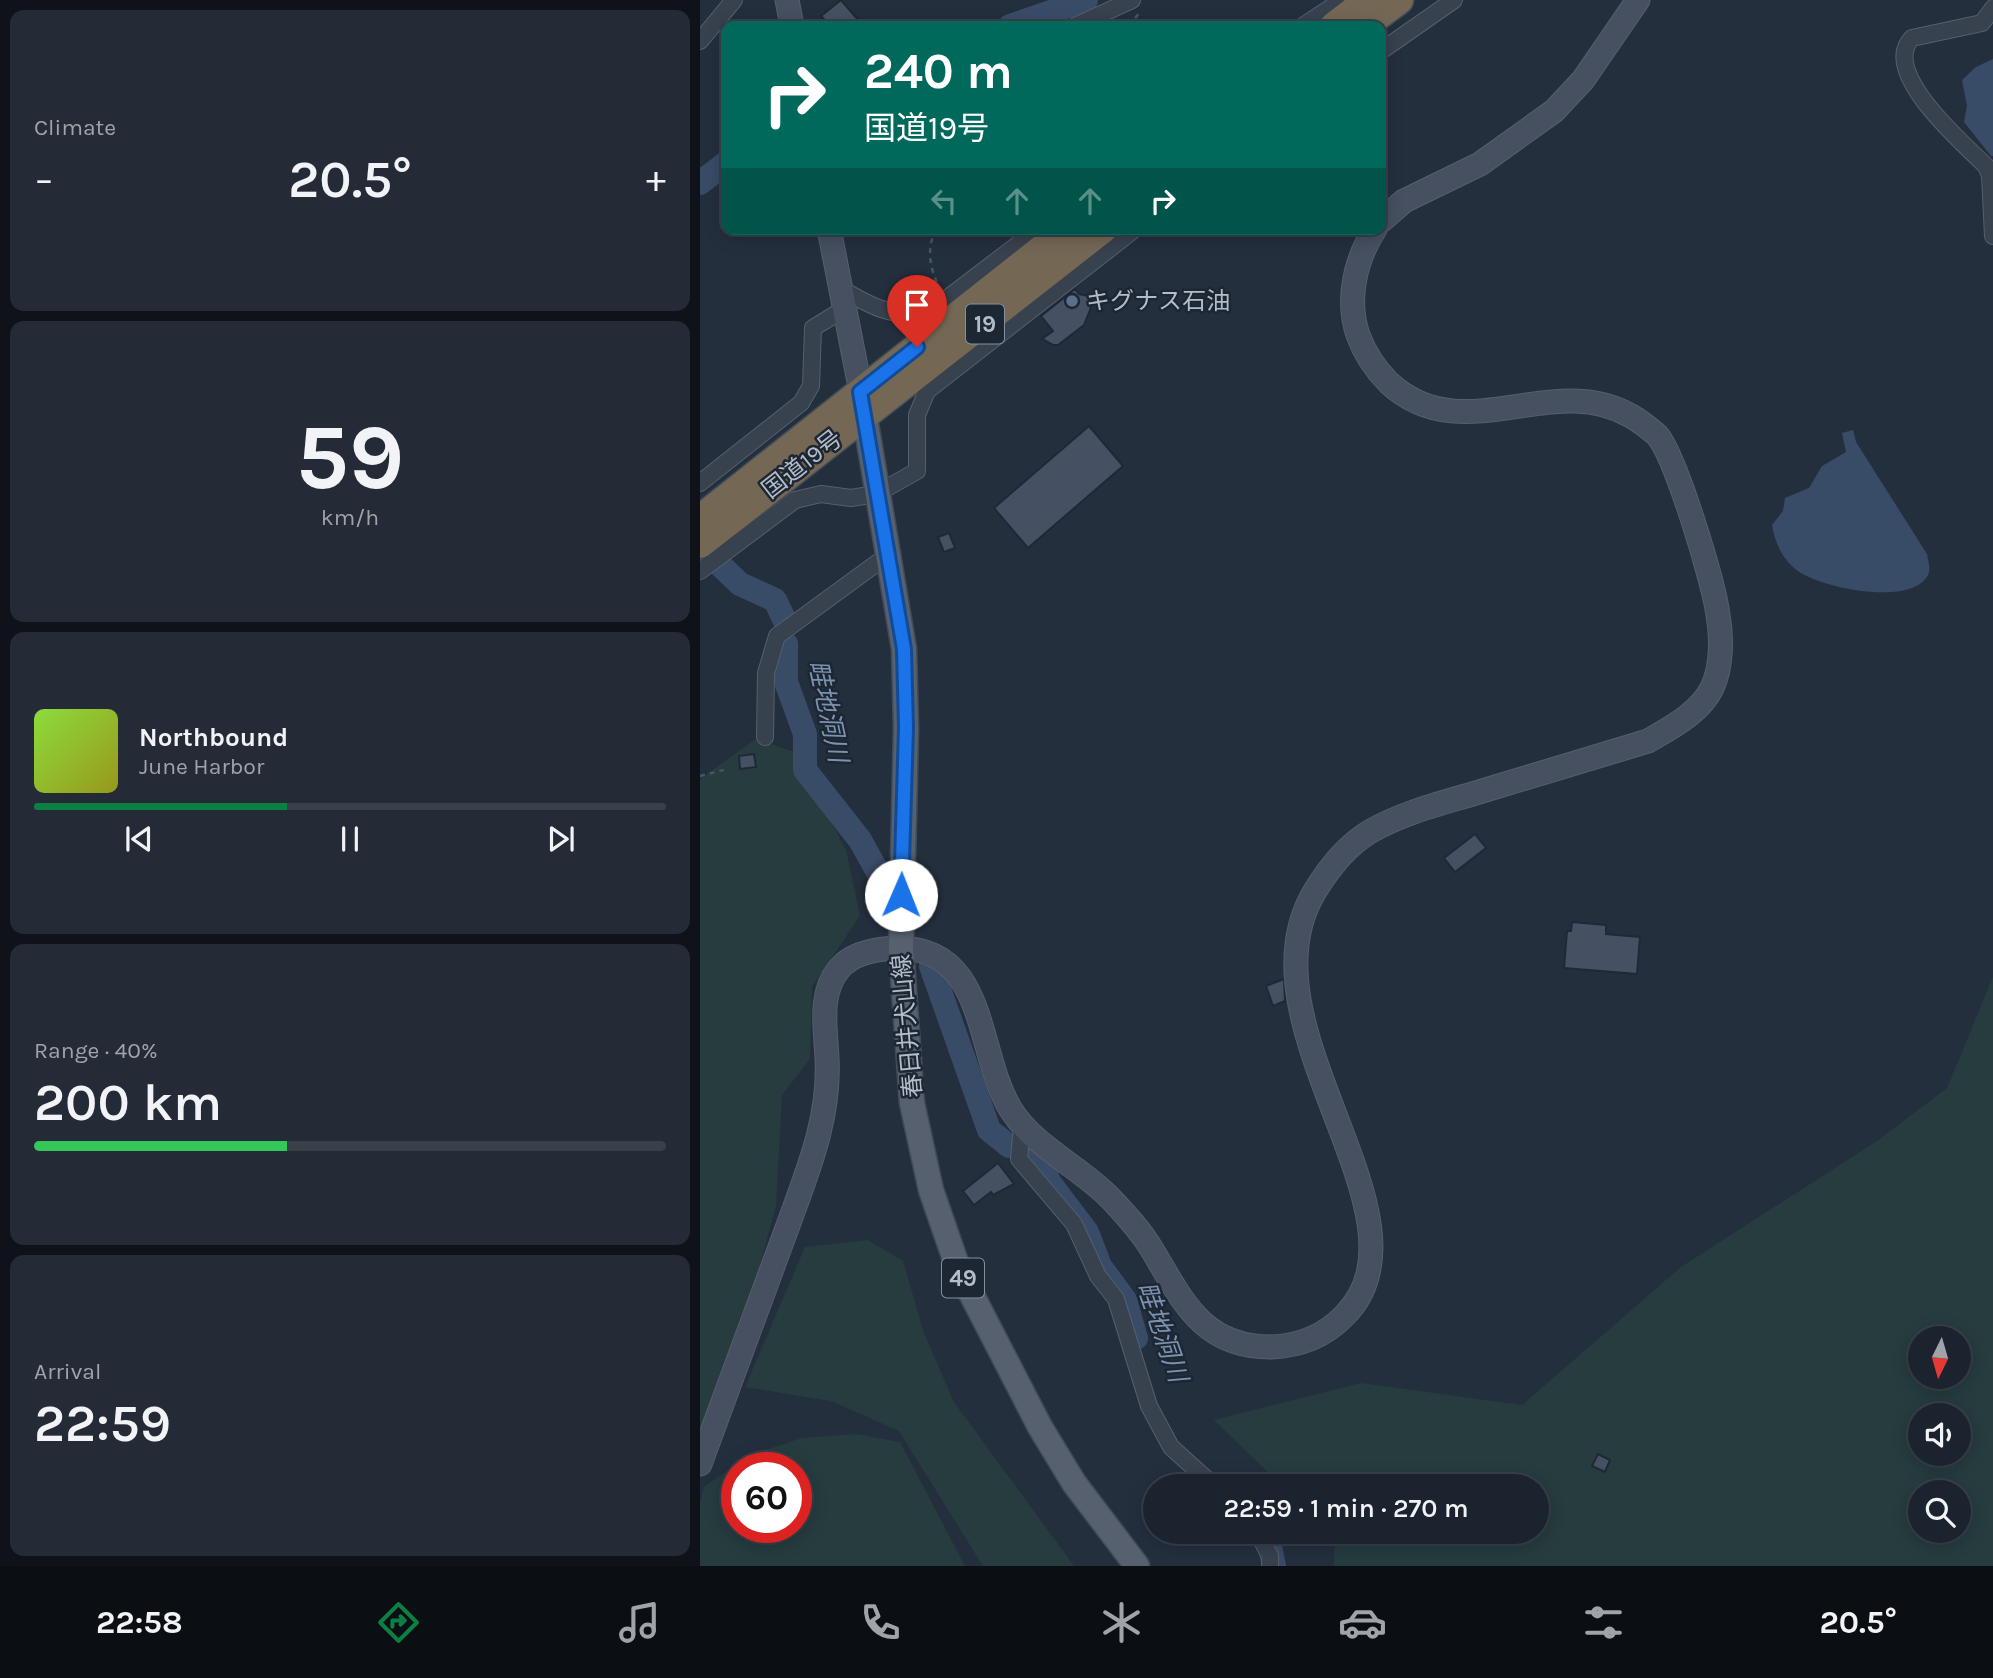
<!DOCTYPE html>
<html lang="en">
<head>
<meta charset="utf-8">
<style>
  body { margin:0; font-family:Karla,"Noto Sans JP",sans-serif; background:#242b36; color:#f1f3f6; height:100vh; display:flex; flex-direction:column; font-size:26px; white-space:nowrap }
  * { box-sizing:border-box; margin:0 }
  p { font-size:23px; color:#a0a4aa }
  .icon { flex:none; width:38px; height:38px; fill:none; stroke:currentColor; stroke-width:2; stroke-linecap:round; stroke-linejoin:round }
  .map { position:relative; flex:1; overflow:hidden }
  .sheet { display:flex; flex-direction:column; gap:10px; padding:10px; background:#0f1319; width:700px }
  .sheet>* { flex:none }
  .guide { position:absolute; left:21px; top:21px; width:665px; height:214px; border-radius:14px; box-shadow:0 4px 18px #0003,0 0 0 2px #39404a; background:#00695c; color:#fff; overflow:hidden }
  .needle { width:46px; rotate:185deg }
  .fabs { position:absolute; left:1208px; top:1326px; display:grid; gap:14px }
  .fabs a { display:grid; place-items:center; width:63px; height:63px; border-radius:50%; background:#1b232e; box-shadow:0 4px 18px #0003,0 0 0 2px #39404a; font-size:35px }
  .speed { position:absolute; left:21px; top:1452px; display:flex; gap:14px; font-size:35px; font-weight:700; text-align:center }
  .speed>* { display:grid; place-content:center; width:91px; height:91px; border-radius:50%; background:#1b232e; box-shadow:0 4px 18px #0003,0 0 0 2px #39404a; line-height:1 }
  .speed .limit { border:10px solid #d22; background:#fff; color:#111 }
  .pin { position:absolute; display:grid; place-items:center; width:60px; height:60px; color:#fff; margin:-72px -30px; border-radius:50% 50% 50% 0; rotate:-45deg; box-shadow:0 0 7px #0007 }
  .pin .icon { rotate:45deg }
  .me { position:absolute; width:77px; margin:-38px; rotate:1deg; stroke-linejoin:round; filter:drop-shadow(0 0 5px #0008) }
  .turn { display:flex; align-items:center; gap:24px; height:147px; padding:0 28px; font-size:32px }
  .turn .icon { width:91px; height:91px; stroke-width:2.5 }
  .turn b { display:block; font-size:49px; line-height:60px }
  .lanes { display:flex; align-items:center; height:66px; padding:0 28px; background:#0003; justify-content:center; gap:35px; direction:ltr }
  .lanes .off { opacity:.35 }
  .big { font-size:52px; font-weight:600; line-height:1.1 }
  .sheet .widget { flex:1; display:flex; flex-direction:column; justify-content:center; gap:10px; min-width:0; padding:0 24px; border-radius:14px; background:#242b36 }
  .sheet .dial { align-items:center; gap:0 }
  .dial b { font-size:91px; line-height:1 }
  .song { display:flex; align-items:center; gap:21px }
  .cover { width:84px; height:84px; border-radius:10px; background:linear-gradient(135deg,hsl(90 70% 55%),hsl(60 70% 35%)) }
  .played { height:7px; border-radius:4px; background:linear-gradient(90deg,#0b8043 40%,#39404a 40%) }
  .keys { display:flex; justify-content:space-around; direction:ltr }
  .heat { display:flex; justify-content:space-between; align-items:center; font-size:38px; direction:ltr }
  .charge { height:10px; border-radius:5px; background:linear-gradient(90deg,#34c759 40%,#39404a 0) }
  .trip { position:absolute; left:443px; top:1474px; width:406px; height:70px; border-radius:35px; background:#1b232e; box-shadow:0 4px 18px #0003,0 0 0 2px #39404a; font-weight:600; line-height:70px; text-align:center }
  .tab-bar { display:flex; height:112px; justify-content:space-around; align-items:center; background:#0b0e12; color:#a0a4aa }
  .tab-bar .icon { width:49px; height:49px }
  .tab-bar .selected { color:#0b8043 }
  .tab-bar b { font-size:32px; color:#f1f3f6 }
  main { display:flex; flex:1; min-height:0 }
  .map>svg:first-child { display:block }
  .green { fill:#263c3f; fill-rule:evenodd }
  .water { fill:#394c67 }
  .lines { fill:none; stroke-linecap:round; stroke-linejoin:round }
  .stream { stroke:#394c67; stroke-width:4.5 }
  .river { stroke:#394c67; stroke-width:24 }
  .building { fill:#455162; stroke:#1f2835; stroke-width:2 }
  .street-casing { stroke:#565f6c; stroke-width:18 }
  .secondary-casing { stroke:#565f6c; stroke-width:25 }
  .primary-casing { stroke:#414a57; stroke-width:27 }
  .highway-casing { stroke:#434c59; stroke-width:31 }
  .path { stroke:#44595c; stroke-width:2.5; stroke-dasharray:5 5; stroke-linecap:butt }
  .street { stroke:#38414e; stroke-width:16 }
  .secondary { stroke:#465061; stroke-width:23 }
  .primary { stroke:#56606e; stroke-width:24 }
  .highway { stroke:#746855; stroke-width:28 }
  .route-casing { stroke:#114b97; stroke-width:18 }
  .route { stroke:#1a73e8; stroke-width:12 }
  .service-dot { fill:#5c6f8a; stroke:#1d2633; stroke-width:2.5 }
  .labels { text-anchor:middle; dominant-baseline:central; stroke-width:5; stroke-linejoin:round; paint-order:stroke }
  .shield { fill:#1d2633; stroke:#878f9c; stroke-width:2 }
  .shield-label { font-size:23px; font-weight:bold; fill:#b4bcc9 }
  .poi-label { font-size:24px; fill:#b4bcc9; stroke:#1d2633; text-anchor:start }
  .street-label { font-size:24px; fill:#b4bcc9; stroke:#1d2633 }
  .water-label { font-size:26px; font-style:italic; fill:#7c92b1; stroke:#1d2633 }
</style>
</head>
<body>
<main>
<section class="sheet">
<div class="widget"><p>Climate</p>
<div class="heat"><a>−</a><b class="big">20.5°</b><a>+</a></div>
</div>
<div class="widget dial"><b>59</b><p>km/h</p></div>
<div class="widget">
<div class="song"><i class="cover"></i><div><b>Northbound</b><p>June Harbor</p></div></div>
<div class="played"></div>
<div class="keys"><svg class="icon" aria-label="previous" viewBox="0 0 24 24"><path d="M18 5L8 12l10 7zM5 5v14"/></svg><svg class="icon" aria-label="pause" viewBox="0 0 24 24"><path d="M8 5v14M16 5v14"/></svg><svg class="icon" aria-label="next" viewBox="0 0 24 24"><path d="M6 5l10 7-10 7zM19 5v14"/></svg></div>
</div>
<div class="widget"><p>Range · 40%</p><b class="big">200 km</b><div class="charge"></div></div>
<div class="widget"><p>Arrival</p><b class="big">22:59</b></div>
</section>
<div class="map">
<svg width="1293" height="1566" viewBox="0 0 1293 1566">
  <rect width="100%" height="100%" fill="#242f3e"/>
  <g class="green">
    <path d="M56,739L94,752L146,850L160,916L112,987L110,1059L82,1095L76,1206L38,1346L0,1447V779Z"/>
    <path d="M1293,977V1566H634L635,1538L628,1531H836V1486H582L514,1420L661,1383L822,1405L981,1267L1177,1141L1247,1088ZM1220,1339H1258V1377H1220ZM1220,1416H1258V1454H1220ZM1220,1493H1258V1531H1220Z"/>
    <path d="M168,1240L203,1261L224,1333L254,1402L374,1566H283L199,1431L131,1401L45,1387L105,1247Z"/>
    <path d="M156,1434L200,1442L265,1566H0V1504L4,1487L50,1455L102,1438ZM37,1468H96V1528H37Z"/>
  </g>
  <g class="water">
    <path d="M1293,59V156H1291L1264,122L1267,106L1262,80L1276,67Z"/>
    <path d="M1153,430L1156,442L1227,554C1228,561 1231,568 1228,575C1212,607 1121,588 1098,571C1082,559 1075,543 1072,525L1083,511L1085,498L1109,488L1122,466L1146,452L1142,433Z"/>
  </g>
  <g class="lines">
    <path class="stream" d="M0,176L5,178"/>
    <g class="river">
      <path d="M310,26L386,0"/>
      <path d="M0,183L26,163"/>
      <path d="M19,564L40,584L75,600L86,623"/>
      <path d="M86,644V682L105,734V770L160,840L190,894"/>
      <path d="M231,966L289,1130L309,1146"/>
      <path d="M330,1158L343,1165L349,1182L387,1232L400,1266L425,1300L436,1338"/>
      <path d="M567,1531L574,1566"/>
    </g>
  </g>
  <g class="building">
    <path d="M141,0L159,21L152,26H130L121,16Z"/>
    <path d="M375,289L379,294L393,297L390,310L384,325L358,345H353L342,339L353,331L341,316Z"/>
    <path d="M389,426L423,466L328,548L294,508Z"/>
    <path d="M249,533L255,548L244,552L238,537Z"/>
    <path d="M54,754L56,767L40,769L39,756Z"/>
    <path d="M775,834L786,848L755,872L744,858Z"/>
    <path d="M872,922L906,925V934L940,937L937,974L864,968L867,931H871Z"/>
    <path d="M584,979L585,1001L573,1006L566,986Z"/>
    <path d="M298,1163L314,1184L293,1195L291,1192L274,1205L263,1191Z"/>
    <path d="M898,1454L910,1460L905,1472L892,1466Z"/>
  </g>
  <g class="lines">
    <g class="street-casing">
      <g id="street">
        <path d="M1293,8L1282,23L1212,38C1179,72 1264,144 1286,166L1290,175L1293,236"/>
        <path d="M375,26L432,0"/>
        <path d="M603,26L642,0"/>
        <path d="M0,41L34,0"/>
        <path d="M681,51L754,0"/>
        <path d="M140,288C170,306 192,318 228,313L338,229"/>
        <path d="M0,483L101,403L111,386L113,328L144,309"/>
        <path d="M0,571L95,500L121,494L151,498L176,494L217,471V415L227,391L435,229"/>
        <path d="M65,737L66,673L77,636L188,555"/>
        <path d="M322,1126L319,1159L374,1224L398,1276L416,1299L449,1406L471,1447L514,1486"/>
        <path d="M557,1531L570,1556V1566"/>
      </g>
    </g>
    <g class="secondary-casing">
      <g id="secondary">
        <path d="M87,0L92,26"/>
        <path d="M681,221L704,201L780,164L854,111L883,80L938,0"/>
        <path d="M129,229L161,392"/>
        <path d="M0,1464C30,1383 60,1301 90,1220C109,1168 130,1116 127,1059C126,1030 118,994 139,969C152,953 175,949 195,948C289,946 275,1052 311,1110C336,1149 381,1167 412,1200C426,1215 440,1230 451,1248C482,1299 501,1347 571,1347C600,1346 625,1336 645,1315C741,1217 534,1024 615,891C629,868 647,845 671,831C704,812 743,803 779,792C835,775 891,758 948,741C970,728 1000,713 1012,688C1022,667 1022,637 1018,615C1014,583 976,457 957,435C950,429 940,421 931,416C851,370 763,451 689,383C674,368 665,354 658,335C646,300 655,260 675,229"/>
      </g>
    </g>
    <g class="primary-casing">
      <path id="primary" d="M162,400L204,649L206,728L201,948L212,1103L231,1190L258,1268L340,1427L374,1483L437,1566"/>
    </g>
    <g class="highway-casing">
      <g id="highway">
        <path d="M634,26L668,0"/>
        <path d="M664,26L699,0"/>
        <path d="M0,519L367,229"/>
        <path d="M0,544L403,229"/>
      </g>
    </g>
    <g class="path">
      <path d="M429,26L440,12"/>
      <path d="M236,229C226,248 230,269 239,287"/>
      <path d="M0,776L24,770"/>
    </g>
    <use href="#street" class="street"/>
    <use href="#secondary" class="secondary"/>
    <use href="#primary" class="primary"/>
    <use href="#highway" class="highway"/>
  </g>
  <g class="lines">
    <g class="route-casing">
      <path id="route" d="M201,895L206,728L204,649L160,392L217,347"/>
    </g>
    <use href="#route" class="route"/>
  </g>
  <circle class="service-dot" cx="372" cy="301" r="7"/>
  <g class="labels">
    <g class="shield">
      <rect x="266" y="304.5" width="38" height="39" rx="5"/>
      <rect x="242" y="1258.5" width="42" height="39" rx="5"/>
    </g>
    <g class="shield-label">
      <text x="285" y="324">19</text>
      <text x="263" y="1278">49</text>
    </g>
    <g class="poi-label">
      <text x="386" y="301">キグナス石油</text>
    </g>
    <g class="street-label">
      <text transform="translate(102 464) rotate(-38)">国道19号</text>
      <text transform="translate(207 1026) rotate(-95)">春日井犬山線</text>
    </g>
    <g class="water-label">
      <text transform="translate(128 711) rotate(78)">畦地洞川</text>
      <text transform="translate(462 1332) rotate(71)">畦地洞川</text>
    </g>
  </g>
</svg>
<div class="fabs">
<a><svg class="needle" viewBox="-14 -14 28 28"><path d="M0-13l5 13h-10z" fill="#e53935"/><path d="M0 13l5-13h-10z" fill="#a0a4aa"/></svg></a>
<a><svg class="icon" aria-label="sound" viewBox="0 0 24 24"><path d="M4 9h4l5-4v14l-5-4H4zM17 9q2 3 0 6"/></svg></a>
<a><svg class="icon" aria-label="search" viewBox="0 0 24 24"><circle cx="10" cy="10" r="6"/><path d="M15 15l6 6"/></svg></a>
</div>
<div class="speed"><div class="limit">60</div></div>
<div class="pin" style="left:217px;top:347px;background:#d93025"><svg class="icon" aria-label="arrive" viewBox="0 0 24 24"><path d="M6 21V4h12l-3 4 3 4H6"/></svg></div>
<svg class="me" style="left:201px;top:895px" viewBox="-20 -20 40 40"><circle r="19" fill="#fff"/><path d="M0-13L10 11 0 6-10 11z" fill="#1a73e8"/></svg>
<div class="trip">22:59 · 1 min · 270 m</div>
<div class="guide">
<div class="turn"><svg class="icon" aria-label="right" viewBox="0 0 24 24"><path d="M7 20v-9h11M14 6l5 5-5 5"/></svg><div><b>240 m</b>国道19号</div></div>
<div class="lanes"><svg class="icon off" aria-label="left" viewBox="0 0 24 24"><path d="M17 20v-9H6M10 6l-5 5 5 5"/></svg><svg class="icon off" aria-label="ahead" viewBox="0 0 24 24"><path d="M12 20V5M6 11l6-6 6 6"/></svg><svg class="icon off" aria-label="ahead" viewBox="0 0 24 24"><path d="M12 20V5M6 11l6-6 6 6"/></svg><svg class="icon" aria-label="right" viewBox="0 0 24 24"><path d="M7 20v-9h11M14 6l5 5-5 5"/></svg></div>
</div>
</div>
</main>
<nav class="tab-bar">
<b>22:58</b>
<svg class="icon selected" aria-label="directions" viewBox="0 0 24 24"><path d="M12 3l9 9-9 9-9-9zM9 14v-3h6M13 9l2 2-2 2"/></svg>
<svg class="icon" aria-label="music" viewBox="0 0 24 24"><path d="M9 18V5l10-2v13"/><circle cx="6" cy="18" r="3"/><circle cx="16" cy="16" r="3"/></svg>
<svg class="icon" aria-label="phone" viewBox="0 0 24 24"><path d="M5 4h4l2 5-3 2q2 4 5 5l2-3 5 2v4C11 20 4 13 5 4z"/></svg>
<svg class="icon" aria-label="climate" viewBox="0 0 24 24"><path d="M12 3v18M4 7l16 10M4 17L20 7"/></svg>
<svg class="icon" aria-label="car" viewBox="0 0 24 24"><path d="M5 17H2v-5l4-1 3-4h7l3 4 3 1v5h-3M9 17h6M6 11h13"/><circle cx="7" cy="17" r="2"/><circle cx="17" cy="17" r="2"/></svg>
<svg class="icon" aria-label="filters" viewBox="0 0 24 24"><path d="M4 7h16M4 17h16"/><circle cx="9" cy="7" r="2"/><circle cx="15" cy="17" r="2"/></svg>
<b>20.5°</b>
</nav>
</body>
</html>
